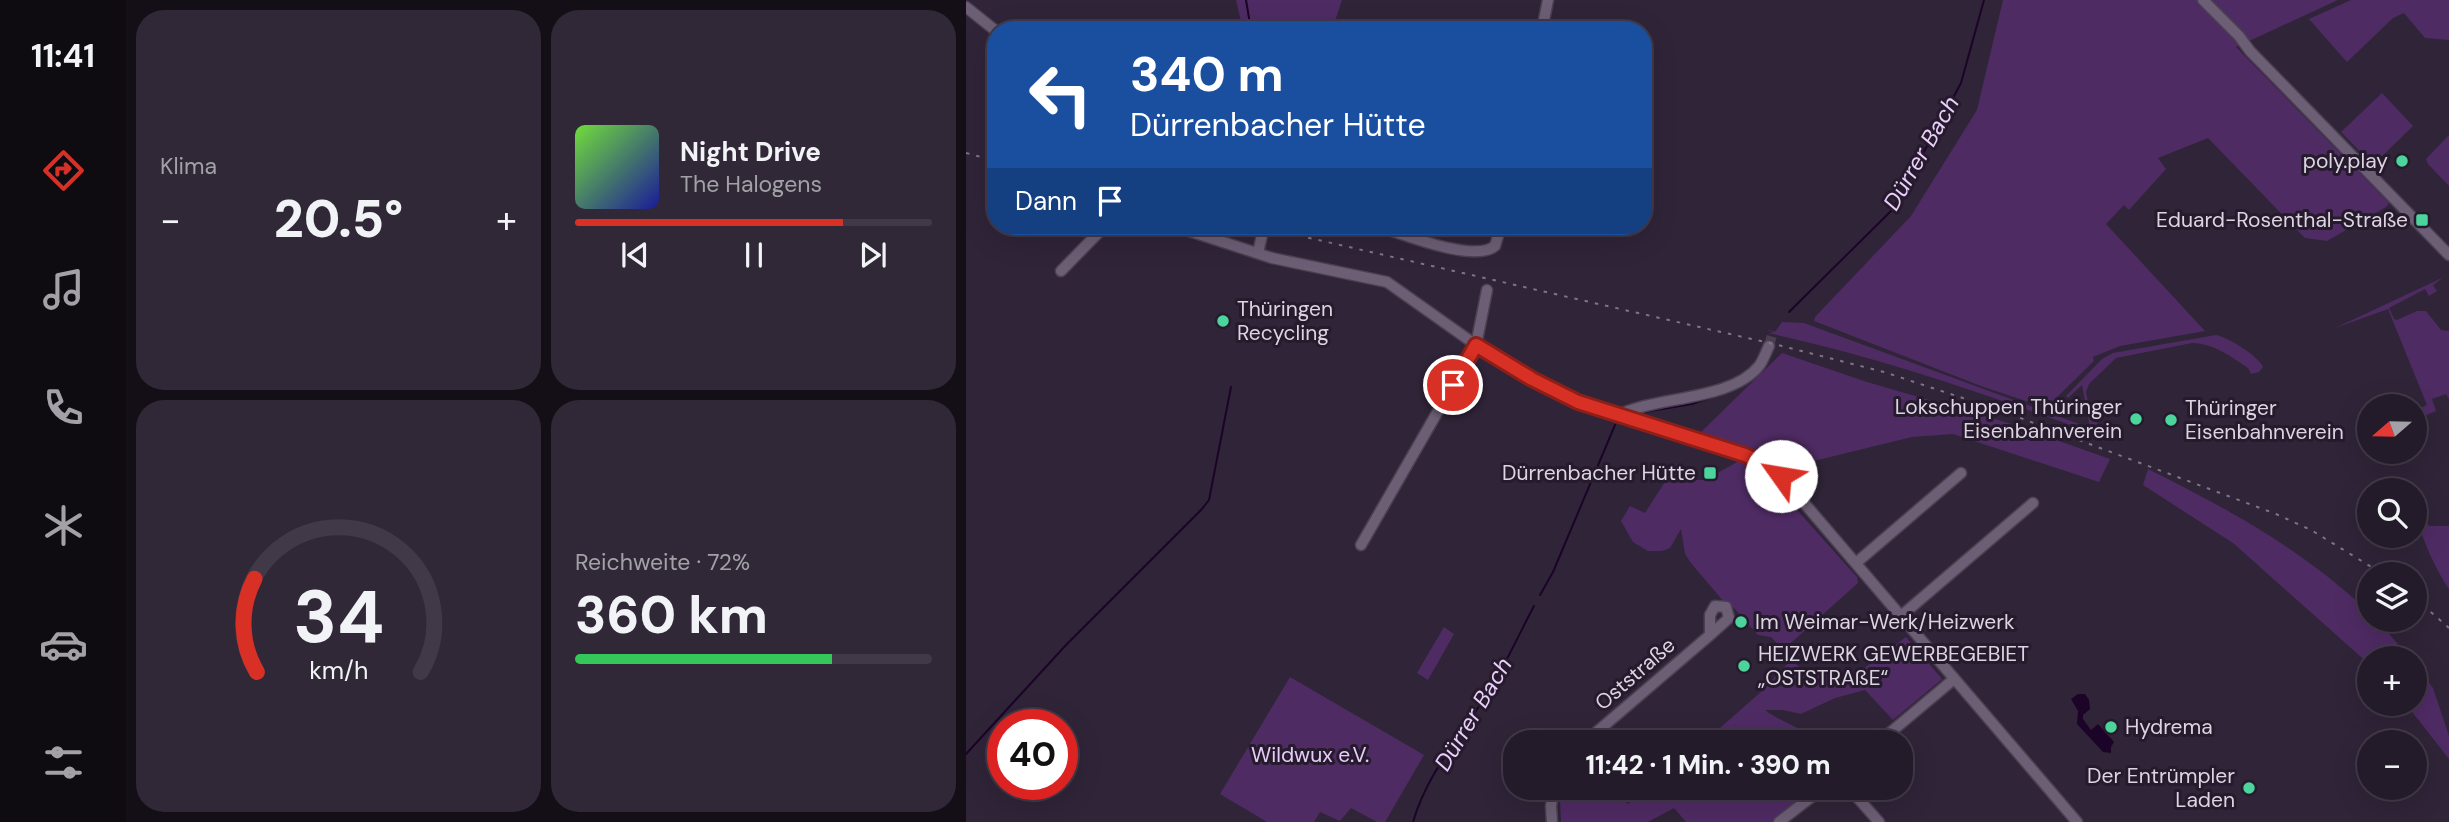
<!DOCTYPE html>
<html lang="de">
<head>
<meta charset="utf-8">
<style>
  body { margin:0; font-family:"DM Sans",sans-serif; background:#302836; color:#f1f3f6; height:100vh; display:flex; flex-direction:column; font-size:26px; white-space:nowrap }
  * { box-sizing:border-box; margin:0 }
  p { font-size:23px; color:#a3a1a8 }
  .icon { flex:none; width:38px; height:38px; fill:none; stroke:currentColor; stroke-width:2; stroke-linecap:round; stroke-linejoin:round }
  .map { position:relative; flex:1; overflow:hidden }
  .sheet { display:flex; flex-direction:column; gap:10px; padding:10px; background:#140f17; width:840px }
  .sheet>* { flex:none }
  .guide { position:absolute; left:21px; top:21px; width:665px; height:214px; border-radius:28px; box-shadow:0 7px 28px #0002,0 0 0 2px #413947; background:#1a4fa0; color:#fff; overflow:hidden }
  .needle { width:46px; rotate:250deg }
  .tools { position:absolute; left:1391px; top:394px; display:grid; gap:14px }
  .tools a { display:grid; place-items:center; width:70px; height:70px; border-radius:50%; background:#241b2a; box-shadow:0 7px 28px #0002,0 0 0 2px #413947; font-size:35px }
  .speed { position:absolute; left:21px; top:709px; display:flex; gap:14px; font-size:35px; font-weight:700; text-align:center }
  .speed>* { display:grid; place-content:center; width:91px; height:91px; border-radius:50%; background:#241b2a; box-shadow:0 7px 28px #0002,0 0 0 2px #413947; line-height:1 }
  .speed .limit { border:10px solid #d22; background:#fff; color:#111 }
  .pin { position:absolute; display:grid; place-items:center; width:60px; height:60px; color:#fff; margin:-30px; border:4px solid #fff; border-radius:50%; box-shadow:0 2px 7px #0007 }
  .me { position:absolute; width:77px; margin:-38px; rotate:302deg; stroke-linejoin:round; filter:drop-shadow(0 0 5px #0008) }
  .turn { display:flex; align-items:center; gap:24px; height:147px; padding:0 28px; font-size:32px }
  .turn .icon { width:91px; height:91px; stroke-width:2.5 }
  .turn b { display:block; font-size:49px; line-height:60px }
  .then { display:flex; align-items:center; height:66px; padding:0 28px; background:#0003; gap:14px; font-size:26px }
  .big { font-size:52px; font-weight:800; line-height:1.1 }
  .sheet .widget { flex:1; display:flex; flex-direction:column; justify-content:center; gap:10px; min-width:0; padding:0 24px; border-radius:28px; background:#302836 }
  .sheet .dial { align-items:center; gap:0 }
  .dial svg { height:182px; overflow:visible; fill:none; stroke:#413947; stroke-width:7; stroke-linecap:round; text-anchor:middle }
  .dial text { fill:#f1f3f6; stroke:none }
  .song { display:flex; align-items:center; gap:21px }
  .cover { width:84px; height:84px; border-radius:10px; background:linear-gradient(135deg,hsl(100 70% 55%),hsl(240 70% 35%)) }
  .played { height:7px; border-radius:4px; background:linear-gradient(90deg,#d93025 75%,#413947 75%) }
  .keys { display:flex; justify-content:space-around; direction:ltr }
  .heat { display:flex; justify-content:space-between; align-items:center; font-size:38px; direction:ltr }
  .charge { height:10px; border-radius:5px; background:linear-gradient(90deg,#34c759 72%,#413947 0) }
  .sheet .tiles { flex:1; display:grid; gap:10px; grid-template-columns:repeat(2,1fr) }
  .trip { position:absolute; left:537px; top:730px; width:410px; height:70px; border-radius:28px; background:#241b2a; box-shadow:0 7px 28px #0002,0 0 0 2px #413947; font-weight:800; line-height:70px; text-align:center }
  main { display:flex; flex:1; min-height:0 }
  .tab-bar { display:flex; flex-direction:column; width:126px; justify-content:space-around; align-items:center; background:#0e0b11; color:#a3a1a8 }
  .tab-bar .icon { width:49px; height:49px }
  .tab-bar .on { color:#d93025 }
  .tab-bar b { font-size:32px; color:#f1f3f6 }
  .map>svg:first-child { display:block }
  .green { fill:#4f2b64 }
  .water { fill:#1c0328 }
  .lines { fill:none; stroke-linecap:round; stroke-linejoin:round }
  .stream { stroke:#1c0328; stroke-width:2 }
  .minor-tunnel { stroke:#4a3e51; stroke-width:10; stroke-dasharray:10 5; stroke-linecap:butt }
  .minor-casing { stroke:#4b4051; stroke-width:13 }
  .minor { stroke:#6c5e75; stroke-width:10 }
  .rail { stroke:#7e7484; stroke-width:2; stroke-dasharray:3.5 7; stroke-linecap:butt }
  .route-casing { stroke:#8d1f18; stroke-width:18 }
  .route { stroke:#d93025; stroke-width:12 }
  .poi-dot { fill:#4bd49b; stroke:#261a2d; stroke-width:2.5 }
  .labels { text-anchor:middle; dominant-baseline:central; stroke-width:6; stroke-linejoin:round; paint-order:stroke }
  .poi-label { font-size:21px; fill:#dcd4e1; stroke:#261a2d; text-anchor:end }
  .street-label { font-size:21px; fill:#dcd4e1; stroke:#261a2d }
  .park-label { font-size:21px; fill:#e6cdf7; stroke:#261a2d }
  .water-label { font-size:23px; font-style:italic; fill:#e9cffa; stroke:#261a2d }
</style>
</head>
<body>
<main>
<nav class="tab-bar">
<b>11:41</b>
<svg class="icon on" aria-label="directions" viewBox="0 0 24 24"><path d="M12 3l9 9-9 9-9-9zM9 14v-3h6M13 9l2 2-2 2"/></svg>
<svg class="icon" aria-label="music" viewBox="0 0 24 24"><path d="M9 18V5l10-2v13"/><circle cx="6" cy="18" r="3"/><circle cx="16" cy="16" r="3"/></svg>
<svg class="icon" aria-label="phone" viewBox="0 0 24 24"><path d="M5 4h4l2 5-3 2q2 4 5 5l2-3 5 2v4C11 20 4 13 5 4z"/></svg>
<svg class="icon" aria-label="climate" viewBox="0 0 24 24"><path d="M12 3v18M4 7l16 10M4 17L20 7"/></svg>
<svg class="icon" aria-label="car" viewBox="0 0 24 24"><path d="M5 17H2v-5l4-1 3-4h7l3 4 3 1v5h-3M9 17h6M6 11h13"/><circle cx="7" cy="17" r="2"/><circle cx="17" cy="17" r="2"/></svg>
<svg class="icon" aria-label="filters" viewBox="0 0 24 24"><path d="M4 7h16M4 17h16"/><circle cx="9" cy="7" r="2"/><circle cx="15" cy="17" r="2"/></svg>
</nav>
<section class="sheet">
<div class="tiles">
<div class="widget"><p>Klima</p>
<div class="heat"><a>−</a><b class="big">20.5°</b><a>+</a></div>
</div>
<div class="widget">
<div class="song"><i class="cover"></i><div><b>Night Drive</b><p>The Halogens</p></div></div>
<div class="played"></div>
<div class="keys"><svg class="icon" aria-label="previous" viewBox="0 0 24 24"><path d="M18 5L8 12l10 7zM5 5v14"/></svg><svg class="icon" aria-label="pause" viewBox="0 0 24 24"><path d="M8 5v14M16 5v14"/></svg><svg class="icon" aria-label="next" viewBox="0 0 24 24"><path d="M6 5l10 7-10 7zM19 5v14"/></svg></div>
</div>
<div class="widget dial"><svg viewBox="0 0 100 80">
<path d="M14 69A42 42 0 1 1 86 69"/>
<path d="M14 69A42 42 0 0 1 13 28" stroke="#d93025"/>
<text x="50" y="56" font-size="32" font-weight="700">34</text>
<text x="50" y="72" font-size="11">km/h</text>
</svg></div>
<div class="widget"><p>Reichweite · 72%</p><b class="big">360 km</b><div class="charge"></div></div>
</div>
</section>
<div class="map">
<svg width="1483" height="822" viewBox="0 0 1483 822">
  <rect width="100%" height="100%" fill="#302438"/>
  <g class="green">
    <path d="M270,0H376L366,30H277Z"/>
    <path d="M1037,0H1372L1270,47L1423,203L1420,207L1361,241L1339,238L1242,138L1192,158L1200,169L1163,210L1158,205L1140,224L1239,331L1154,346L1127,357L1128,361L1085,403L1075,406L1015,386L848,321L849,317L945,216L1011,110Z"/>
    <path d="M1385,0H1483V40L1459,38L1438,13L1427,18L1381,62L1343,19Z"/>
    <path d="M1416,93L1447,126L1407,165L1375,132Z"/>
    <path d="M1483,135V186L1462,164L1460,159Z"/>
    <path d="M1478,277L1467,285L1471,291L1463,296L1459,289L1423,308L1428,319L1431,320L1451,311H1460L1475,330L1483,331V399L1480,394L1466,399L1470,411L1449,420V410L1461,405L1422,309L1369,328Z"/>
    <path d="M816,322L838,323L1124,428L1116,385L1102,398L1100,396L1136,359L1147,353L1250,335C1261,337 1293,356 1297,367L1293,372L1285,374L1282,368C1264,356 1249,344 1226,343L1150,358L1123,384L1120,392L1124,413L1140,436L1126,433C1020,394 913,357 802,333L809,332Z"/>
    <path d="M816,353L901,382L1039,422L1144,459L1133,482L987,434L946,437L815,469L787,452L734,433Z"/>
    <path d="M773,461L798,473L891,577L892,583L817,650L805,637L792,635L768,608L758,602L725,563L719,554L715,529L704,548L696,551H682L667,542L655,521L664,506L679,513L711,463L720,480H739Z"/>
    <path d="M1182,469C1266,511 1334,548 1403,612L1404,620H1411L1444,658H1404L1403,664L1267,543L1177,485Z"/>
    <path d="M1449,503L1463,526H1483V589C1470,571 1449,525 1449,503Z"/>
    <path d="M478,627L488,634L462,680L451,673Z"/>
    <path d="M940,637L976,679L927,720L899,690L869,698L835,714L817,710H799C816,723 836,726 849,742H738L796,691L825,660L843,675H889Z"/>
    <path d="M1449,664L1467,688L1483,736V759L1440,704H1449Z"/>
    <path d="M324,677L458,755L419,822H411L385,808L374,821L354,812L348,822H301L254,794Z"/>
    <path d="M598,788H648L662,804L684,788H854L812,822H720L708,808L682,822H595L594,799Z"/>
  </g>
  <path class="water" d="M1112,694H1119L1123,700L1124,709L1117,715V719L1125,730L1132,724L1148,742L1145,747V753L1137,752L1111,724L1112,711L1105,699Z"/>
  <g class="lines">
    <g class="stream">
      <path d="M280,0L285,30"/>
      <path d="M823,312L927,209L995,83L1018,0"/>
      <path d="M672,413L726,404L771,388"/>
      <path d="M574,595L587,572L649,425"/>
      <path d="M0,754L100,645L235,510L243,500L265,387"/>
      <path d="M447,822C461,774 493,738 519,697C538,668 552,636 568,606"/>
    </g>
    <path class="minor-tunnel" d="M803,346L807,331"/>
    <g class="minor-casing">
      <g id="minor">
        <path d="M1237,0L1273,36L1284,51L1483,255"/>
        <path d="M0,7L30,31"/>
        <path d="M576,30L582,0"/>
        <path d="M208,226L306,258L421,282L510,345L566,379L612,403L779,455L798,464L815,476L1111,822"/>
        <path d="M412,226C436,234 508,263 529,246L535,226"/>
        <path d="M292,253L298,226"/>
        <path d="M95,271L139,226"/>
        <path d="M653,415C690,396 765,401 793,366C797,361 800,352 803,346"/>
        <path d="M395,545L510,345L521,290"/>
        <path d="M890,563L995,473"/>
        <path d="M935,616L1067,503"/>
        <path d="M619,742L744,635L763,618L760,607L749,606L744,615V635"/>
        <path d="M913,742L988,679"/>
        <path d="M883,788L913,822"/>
        <path d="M586,822L585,806L588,788"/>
        <path d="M813,822L857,788"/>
      </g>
    </g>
    <use href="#minor" class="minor"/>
    <g class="rail">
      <path d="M0,153L30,161"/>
      <path d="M291,226L812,345L918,372L1033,410L1310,514L1345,530L1417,574"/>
      <path d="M1449,598L1483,628"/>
    </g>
  </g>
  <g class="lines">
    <g class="route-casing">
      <path id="route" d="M487,385L510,345L566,379L612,402L779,455L799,464L815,476"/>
    </g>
    <use href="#route" class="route"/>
  </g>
  <g class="poi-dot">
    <circle cx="1436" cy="161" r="7"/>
    <rect x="1449" y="213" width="14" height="14" rx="3.5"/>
    <circle cx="257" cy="321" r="7"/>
    <circle cx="1170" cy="419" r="7"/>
    <circle cx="1205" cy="420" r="7"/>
    <rect x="737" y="466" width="14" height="14" rx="3.5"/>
    <circle cx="775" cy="622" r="7"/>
    <circle cx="778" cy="666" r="7"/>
    <circle cx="1145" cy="727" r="7"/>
    <circle cx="1283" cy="788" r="7"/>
  </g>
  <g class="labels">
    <g class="poi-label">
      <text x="1422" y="161">poly.play</text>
      <text x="1442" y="220">Eduard-Rosenthal-Straße</text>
      <text x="271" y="309" text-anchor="start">Thüringen<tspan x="271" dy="24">Recycling</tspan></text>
      <text x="1156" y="407">Lokschuppen Thüringer<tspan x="1156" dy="24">Eisenbahnverein</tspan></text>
      <text x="1219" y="408" text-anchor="start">Thüringer<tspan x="1219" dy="24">Eisenbahnverein</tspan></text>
      <text x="730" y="473">Dürrenbacher Hütte</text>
      <text x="789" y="622" text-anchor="start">Im Weimar-Werk/Heizwerk</text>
      <text x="792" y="654" text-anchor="start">HEIZWERK GEWERBEGEBIET<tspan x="792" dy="24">„OSTSTRAßE“</tspan></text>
      <text x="1159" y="727" text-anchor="start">Hydrema</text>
      <text x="1269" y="776">Der Entrümpler<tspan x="1269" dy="24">Laden</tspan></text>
    </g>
    <g class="street-label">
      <text transform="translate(669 674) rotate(-41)">Oststraße</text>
    </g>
    <g class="park-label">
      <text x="344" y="755">Wildwux e.V.</text>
    </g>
    <g class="water-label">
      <text transform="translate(955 153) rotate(-60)">Dürrer Bach</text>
      <text transform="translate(507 714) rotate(-59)">Dürrer Bach</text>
    </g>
  </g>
</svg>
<div class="tools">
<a><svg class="needle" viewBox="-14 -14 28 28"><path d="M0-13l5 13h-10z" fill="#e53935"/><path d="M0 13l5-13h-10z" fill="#a3a1a8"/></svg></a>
<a><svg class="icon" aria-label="search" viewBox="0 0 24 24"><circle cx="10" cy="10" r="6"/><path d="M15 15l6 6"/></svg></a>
<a><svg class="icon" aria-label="layers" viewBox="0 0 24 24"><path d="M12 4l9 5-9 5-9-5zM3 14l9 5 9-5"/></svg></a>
<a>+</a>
<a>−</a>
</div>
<div class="speed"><div class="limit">40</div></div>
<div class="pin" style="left:487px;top:385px;background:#d93025"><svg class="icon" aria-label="arrive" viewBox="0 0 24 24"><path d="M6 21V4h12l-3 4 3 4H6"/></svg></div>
<svg class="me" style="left:815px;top:476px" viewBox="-20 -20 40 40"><circle r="19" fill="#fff"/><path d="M0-13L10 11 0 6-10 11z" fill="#d93025"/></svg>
<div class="trip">11:42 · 1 Min. · 390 m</div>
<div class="guide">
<div class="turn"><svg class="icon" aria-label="left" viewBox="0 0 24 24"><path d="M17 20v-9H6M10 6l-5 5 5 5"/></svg><div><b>340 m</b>Dürrenbacher Hütte</div></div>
<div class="then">Dann<svg class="icon" aria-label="arrive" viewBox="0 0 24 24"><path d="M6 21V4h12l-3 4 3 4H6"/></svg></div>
</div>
</div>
</main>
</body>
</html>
